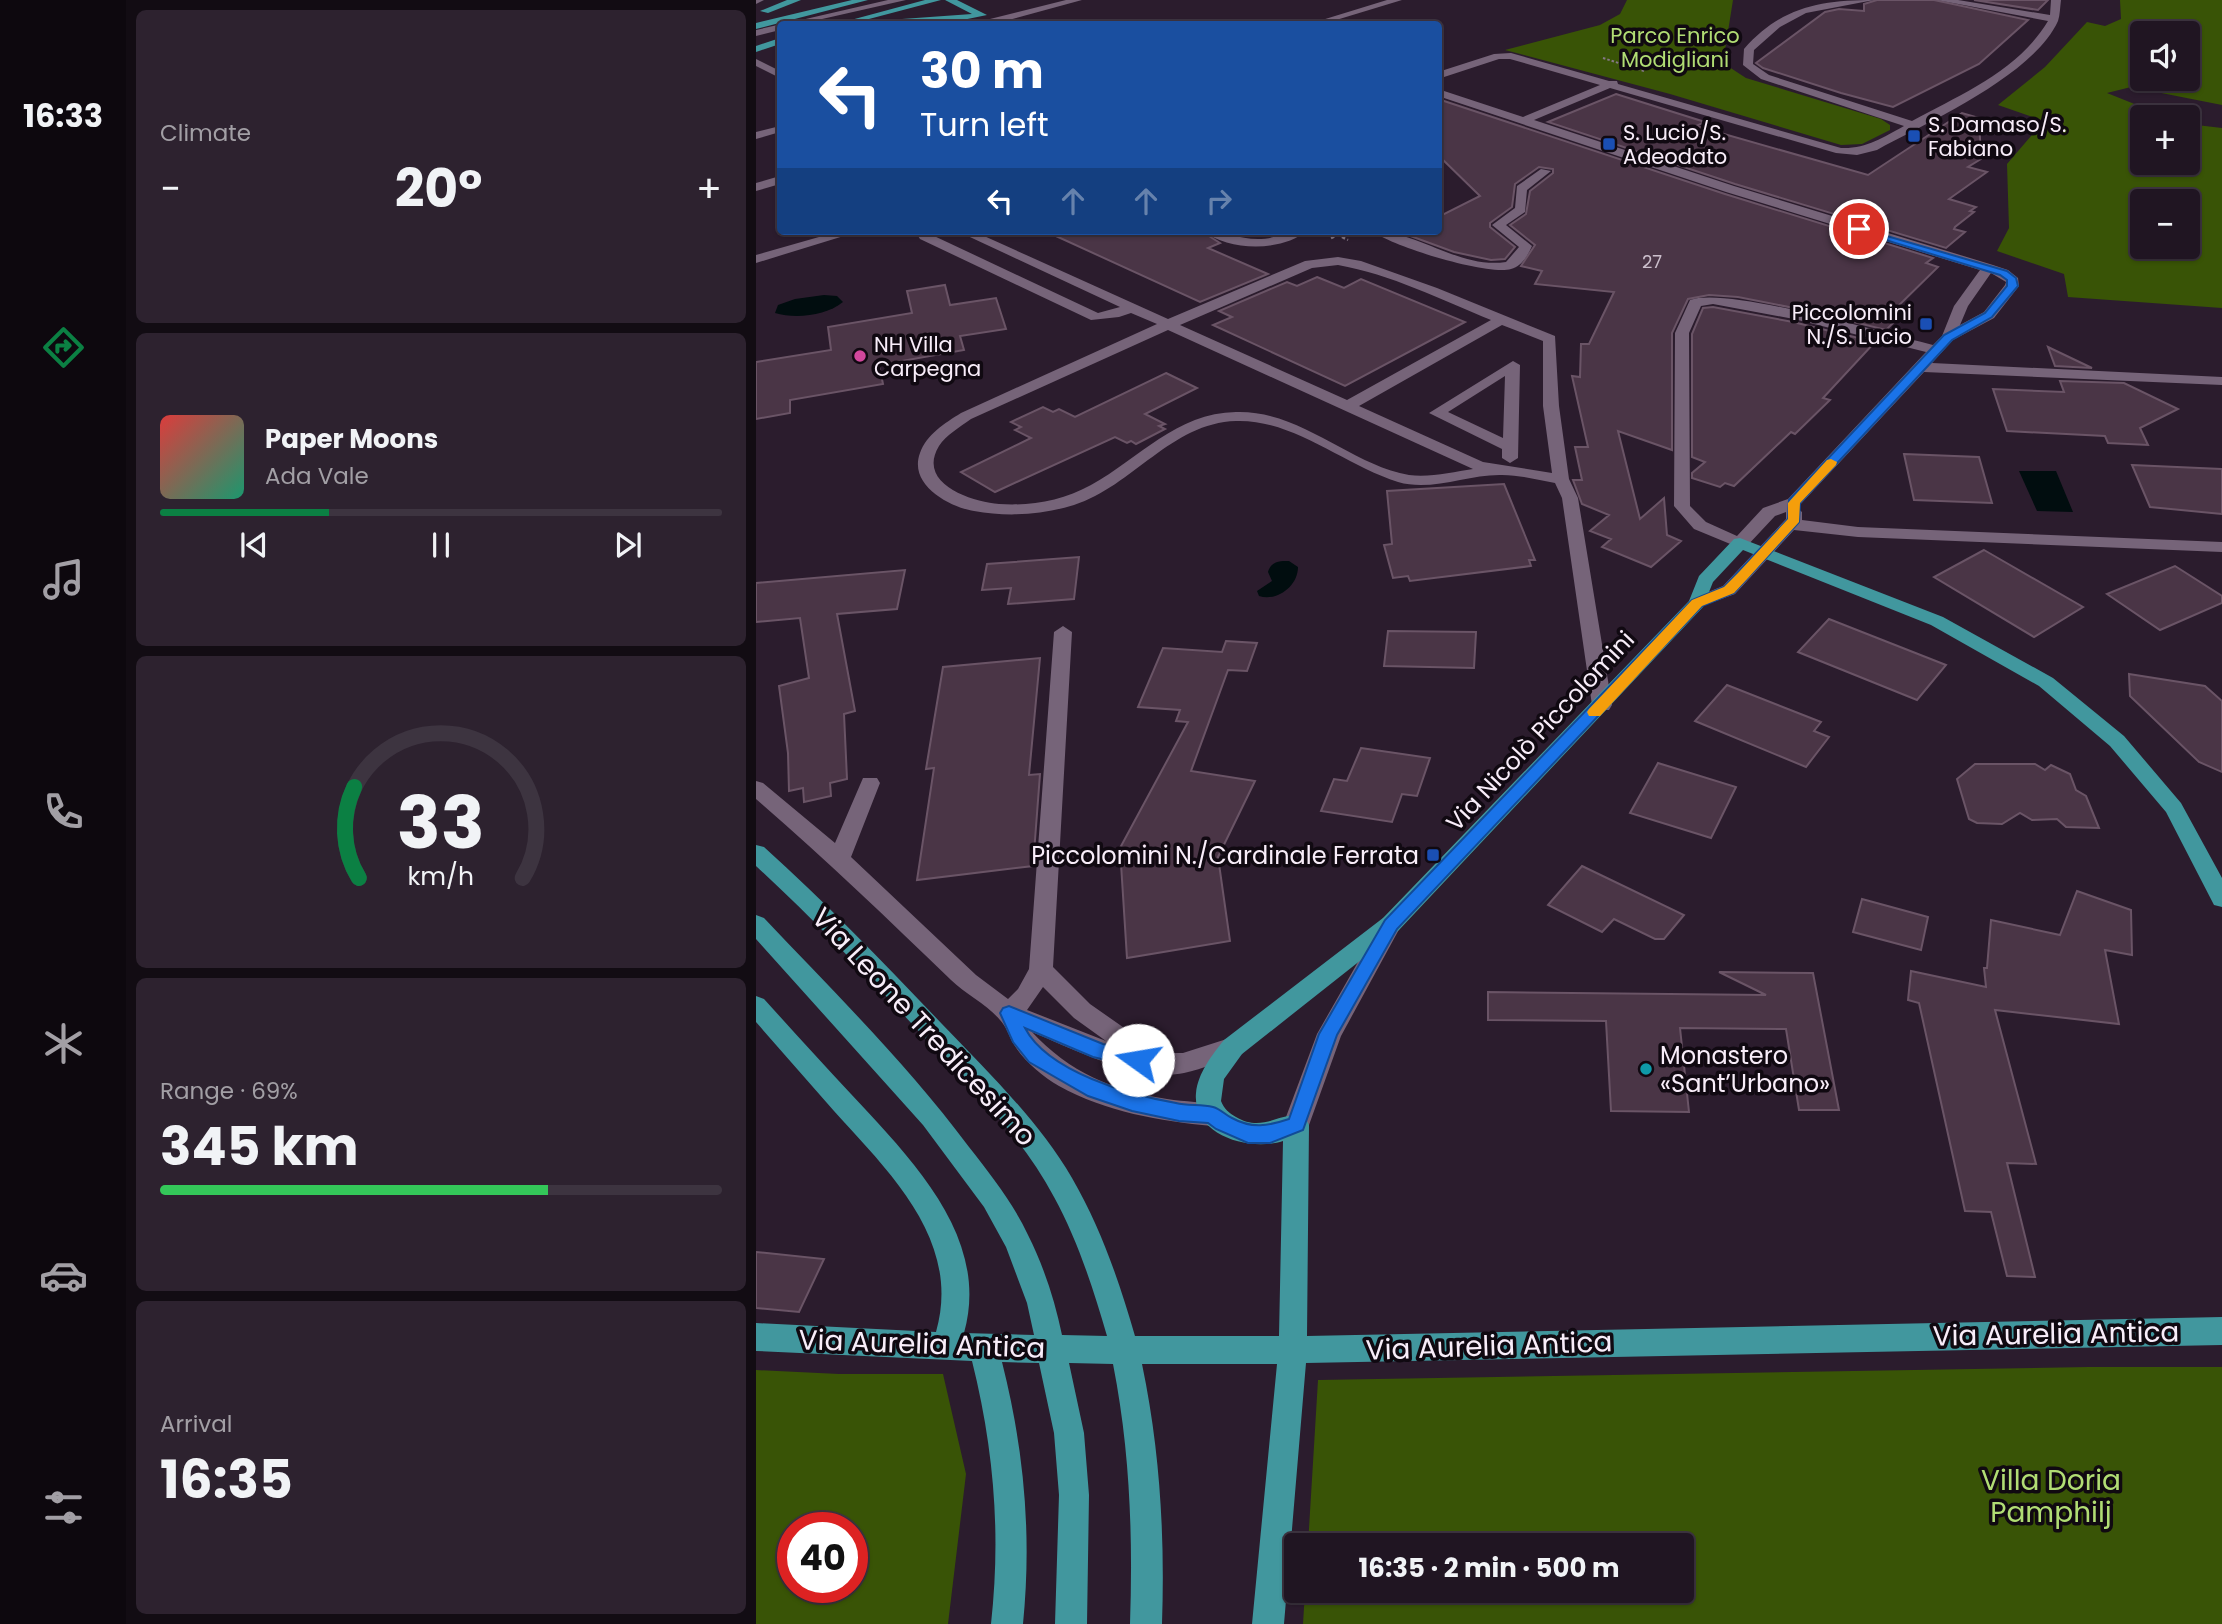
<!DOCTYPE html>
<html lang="en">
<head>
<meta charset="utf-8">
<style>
  body { margin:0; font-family:Poppins,sans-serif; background:#2d222f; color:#f1f3f6; height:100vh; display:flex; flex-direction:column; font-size:26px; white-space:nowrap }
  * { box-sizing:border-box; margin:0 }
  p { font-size:23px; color:#a29fa5 }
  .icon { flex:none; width:38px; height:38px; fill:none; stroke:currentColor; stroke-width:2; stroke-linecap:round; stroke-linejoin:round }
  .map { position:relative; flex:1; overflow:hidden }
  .drawer { display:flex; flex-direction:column; gap:10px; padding:10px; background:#120c13; width:630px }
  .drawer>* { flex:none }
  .top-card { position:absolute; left:21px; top:21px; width:665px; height:214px; border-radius:7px; box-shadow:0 2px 5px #0004,0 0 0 2px #3d3440; background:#1a4fa0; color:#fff; overflow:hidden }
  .controls { position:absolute; left:1374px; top:21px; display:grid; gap:14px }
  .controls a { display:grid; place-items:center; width:70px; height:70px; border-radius:7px; background:#201522; box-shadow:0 2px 5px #0004,0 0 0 2px #3d3440; font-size:35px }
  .speed { position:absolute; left:21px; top:1512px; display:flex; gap:14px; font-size:35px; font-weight:700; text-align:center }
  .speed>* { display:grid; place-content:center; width:91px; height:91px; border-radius:50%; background:#201522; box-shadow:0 2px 5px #0004,0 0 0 2px #3d3440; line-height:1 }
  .speed .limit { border:10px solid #d22; background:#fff; color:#111 }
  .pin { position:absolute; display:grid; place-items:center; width:60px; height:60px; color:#fff; margin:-30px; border:4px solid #fff; border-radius:50%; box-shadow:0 2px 7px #0007 }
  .me { position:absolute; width:77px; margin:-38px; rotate:283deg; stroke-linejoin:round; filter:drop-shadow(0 0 5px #0008) }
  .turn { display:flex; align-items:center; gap:24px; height:147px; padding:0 28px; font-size:32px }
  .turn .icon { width:91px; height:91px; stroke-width:2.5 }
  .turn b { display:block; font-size:49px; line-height:60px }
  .lanes { display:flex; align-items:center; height:66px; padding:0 28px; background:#0003; justify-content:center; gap:35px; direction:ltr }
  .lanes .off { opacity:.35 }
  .big { font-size:52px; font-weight:700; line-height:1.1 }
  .drawer .card { flex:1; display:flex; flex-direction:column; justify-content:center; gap:10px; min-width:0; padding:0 24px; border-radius:10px; background:#2d222f }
  .drawer .dial { align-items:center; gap:0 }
  .dial svg { height:182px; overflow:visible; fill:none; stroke:#3d3440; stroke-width:7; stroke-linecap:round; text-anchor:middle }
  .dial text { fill:#f1f3f6; stroke:none }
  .song { display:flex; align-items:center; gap:21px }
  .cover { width:84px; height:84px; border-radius:10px; background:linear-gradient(135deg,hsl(0 70% 55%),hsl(160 70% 35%)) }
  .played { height:7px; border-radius:4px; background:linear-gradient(90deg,#0b8043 30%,#3d3440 30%) }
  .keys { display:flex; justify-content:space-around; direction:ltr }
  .heat { display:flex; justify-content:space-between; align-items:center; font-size:38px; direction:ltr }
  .charge { height:10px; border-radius:5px; background:linear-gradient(90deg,#34c759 69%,#3d3440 0) }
  .trip { position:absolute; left:528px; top:1533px; width:410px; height:70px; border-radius:7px; background:#201522; box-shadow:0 2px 5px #0004,0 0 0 2px #3d3440; font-weight:700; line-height:70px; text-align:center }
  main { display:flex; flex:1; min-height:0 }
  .dock { display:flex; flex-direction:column; width:126px; justify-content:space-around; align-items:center; background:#0d080e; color:#a29fa5 }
  .dock .icon { width:49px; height:49px }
  .dock .selected { color:#0b8043 }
  .dock b { font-size:32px; color:#f1f3f6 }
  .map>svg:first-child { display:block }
  .green { fill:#395406; fill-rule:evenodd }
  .water { fill:#010d0f }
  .building { fill:#4a3546; stroke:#6a5466; stroke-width:2 }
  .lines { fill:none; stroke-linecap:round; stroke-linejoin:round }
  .path-far1 { stroke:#857886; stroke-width:2; stroke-dasharray:2.5 2; stroke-linecap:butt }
  .path { stroke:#857886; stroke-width:2.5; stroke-dasharray:3.5 2.5; stroke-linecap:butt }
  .minor { fill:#766479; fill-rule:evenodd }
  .major { fill:#41979e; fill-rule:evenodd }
  .route { fill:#1a73e8; stroke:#114b97; stroke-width:2 }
  .slow { fill:#f59e0b }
  .transit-dot { fill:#1a4fb4; stroke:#100911; stroke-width:2.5 }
  .hotel-dot { fill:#d1479c; stroke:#100911; stroke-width:2.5 }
  .culture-dot { fill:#0f9aa8; stroke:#100911; stroke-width:2.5 }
  .labels { text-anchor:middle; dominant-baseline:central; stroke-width:7; stroke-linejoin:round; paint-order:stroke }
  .far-number-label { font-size:18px; fill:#ccbfcc }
  .far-park-label { font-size:21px; fill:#b1dd74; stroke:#100911 }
  .far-poi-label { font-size:21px; fill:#f8edf9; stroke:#100911; text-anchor:start }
  .street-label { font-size:24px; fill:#f8edf9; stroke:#100911 }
  .poi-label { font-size:24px; fill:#f8edf9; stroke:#100911; text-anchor:end }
  .near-street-label { font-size:28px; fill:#f8edf9; stroke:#100911 }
  .near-park-label { font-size:28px; fill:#b1dd74; stroke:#100911 }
</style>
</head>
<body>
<main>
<nav class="dock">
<b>16:33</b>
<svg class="icon selected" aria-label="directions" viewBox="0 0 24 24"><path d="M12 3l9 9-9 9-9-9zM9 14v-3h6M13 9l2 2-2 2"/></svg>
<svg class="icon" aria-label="music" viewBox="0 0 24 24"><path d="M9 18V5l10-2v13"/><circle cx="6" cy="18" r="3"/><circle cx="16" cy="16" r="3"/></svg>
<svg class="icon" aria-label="phone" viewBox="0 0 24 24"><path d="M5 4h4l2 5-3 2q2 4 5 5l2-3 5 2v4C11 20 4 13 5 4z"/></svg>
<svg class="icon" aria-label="climate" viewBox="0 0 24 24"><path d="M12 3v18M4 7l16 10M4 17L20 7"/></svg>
<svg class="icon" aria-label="car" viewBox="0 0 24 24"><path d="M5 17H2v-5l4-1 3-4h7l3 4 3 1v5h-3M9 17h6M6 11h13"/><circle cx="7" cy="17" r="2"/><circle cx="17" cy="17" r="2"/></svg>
<svg class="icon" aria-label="filters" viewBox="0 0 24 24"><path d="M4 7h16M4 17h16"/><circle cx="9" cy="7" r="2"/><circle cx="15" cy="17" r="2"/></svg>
</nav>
<section class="drawer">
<div class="card"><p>Climate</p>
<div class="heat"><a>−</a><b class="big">20°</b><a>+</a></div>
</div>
<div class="card">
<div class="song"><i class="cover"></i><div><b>Paper Moons</b><p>Ada Vale</p></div></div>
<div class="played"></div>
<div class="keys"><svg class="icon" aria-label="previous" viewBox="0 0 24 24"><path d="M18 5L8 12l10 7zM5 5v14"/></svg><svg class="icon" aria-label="pause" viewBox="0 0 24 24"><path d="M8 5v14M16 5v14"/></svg><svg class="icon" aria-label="next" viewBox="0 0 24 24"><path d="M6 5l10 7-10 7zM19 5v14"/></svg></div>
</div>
<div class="card dial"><svg viewBox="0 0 100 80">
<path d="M14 69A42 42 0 1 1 86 69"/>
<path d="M14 69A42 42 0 0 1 12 29" stroke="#0b8043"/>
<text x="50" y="56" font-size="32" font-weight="700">33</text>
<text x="50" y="72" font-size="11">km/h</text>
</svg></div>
<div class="card"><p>Range · 69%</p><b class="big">345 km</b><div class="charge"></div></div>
<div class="card"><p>Arrival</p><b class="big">16:35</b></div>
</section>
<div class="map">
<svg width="1466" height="1624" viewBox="0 0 1466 1624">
  <rect width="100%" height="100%" fill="#2b1c2d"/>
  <g class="green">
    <path d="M871,0H977L967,63L990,78L1125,119L1134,125V130L1106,144L1085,145L914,94L749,50L844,25L864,14Z"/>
    <path d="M1364,0H1466V105L1375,87L1351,93L1386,107L1389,115L1397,117H1386V163H1432V124L1466,128V308L1312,297L1308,274L1241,251L1253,228L1251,164L1288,121L1242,105L1289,67L1331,22L1349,26L1365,19ZM1432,33V79H1386V33ZM1386,201H1432V247H1386Z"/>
    <path d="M1333,1367H1466V1624H547L549,1591H926V1545H552L562,1380Z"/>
    <path d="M0,1370L83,1374H187L210,1474L192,1624H0ZM37,1528H96V1587H37Z"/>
  </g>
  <g class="water">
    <path d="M68,295L81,296L87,302C70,316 39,319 19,313L22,305L39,299Z"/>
    <path d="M1263,471H1300L1317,512L1281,511Z"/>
    <path d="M533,561L542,567C542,586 521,602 503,596L501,591L516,581L512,572C515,561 524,561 533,561Z"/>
  </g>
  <g class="building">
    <path d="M1121,0H1178L1272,20L1223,64L1137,107L1085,93L1007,68L1000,63L1069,12L1083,9L1108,11V4Z"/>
    <path d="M1218,0H1292L1282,10Z"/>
    <path d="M860,94L949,122L940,126L1112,175L1206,113L1223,118L1225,159L1212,167L1231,172L1193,199L1220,207L1214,211L1218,212L1199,227L1198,229L1209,232L1190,248L979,184L792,122Z"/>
    <path d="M682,99L969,194L1177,258L1170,263L1182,267L1130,318L1140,320L1130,330L1053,311L982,297L953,295L932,299L916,333V450L862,431L884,519L908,498L911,535L925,541L895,567L846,547L855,539L834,531L853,515L826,504L817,480H826L819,447H832L816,376L824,377L825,344H833L858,292L779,284L786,271L765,266L779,245L754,225L770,214L774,191L797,173V169L783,167L759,184L756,207L734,223V227L759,247L749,259L735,260L698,252L649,234L654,231H682V217L724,196L682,155Z"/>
    <path d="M289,231H445L464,243L452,248L512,274L444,302Z"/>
    <path d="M561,277L588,288L605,279L709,322L589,386L457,325L476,317L463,311L531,282L541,286Z"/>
    <path d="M189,285L194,305L240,298L250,329L204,336L208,350L123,365L127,384L34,400V413L0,419V362L75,350L72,327L156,313L151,291Z"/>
    <path d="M957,307L1037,322L1119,342L1067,398L1074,400L1039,434L1035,432L978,486L969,483L964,487L936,478V473L949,462L936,457V334L947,308Z"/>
    <path d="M1292,347L1336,368L1299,366Z"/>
    <path d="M410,373L441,388L389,414L409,424L403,426L409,429L380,444L375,441L371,443L359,437L239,492L205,472L275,438L259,430L265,427L255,422L287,407L297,412L303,409L319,417Z"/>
    <path d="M1304,381L1368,383L1422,409L1384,428L1392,445L1352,443L1349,436L1251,431L1237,389L1308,392Z"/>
    <path d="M1148,454L1223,457L1236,503L1158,500Z"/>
    <path d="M1376,465L1466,469V514L1394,507Z"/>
    <path d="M748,484L779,560H773L775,566L654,581L652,576L637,578L628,545L636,544L631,491Z"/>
    <path d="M1228,550L1327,607L1278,637L1178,577Z"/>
    <path d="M323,557L318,599L252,604L255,588L226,590L231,564Z"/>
    <path d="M1419,566L1466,596V603L1404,630L1351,594Z"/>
    <path d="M149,570L141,609L81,614L99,711L88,714L91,779L74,783L75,796L48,802L47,788L33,791L32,753L23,686L53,678L44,618L0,622V583Z"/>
    <path d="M1073,619L1190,665L1161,700L1042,652Z"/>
    <path d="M632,631L720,632L718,668L628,666Z"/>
    <path d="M470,641L501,643L491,671L472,670L435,771L499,781L462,857L474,941L371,958L364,848L432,722L420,721L424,710L382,707L407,648L466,652Z"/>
    <path d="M284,658L273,775L284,774L277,866L161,880L178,768L170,769L187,667Z"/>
    <path d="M1373,674L1449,686L1466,701V772L1443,762L1374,696Z"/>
    <path d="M971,685L1065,722L1058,731L1073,737L1050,767L939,721Z"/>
    <path d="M605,748L674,758L661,796L646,794L636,822L565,811L578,779L591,781Z"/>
    <path d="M902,763L980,787L955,838L874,813Z"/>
    <path d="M1219,764H1279L1289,770L1295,765L1314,774L1320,790L1330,796L1343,828L1310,827L1301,819L1276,820L1264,813L1246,824L1221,823L1213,819L1201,779Z"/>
    <path d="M826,866L928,915L908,939H899L858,919L846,932L792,905Z"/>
    <path d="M1321,891L1375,910L1376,955L1349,950L1363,1024L1239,1010L1280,1164L1251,1163L1279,1277L1251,1276L1235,1212L1209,1211L1163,1003L1152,1000L1155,971L1230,987L1228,968H1231L1235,920L1304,935Z"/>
    <path d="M1106,899L1172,917L1165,950L1097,932Z"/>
    <path d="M963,972L1057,973L1083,1110H1043L1030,1029L924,1028L933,1112L855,1111L850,1021L732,1020V992L1010,995Z"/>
    <path d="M0,1252L68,1259L43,1312L0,1308Z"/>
  </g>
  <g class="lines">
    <path class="path-far1" d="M847,58L888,71"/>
    <path class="path" d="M575,238L582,235L592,240"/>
    <g class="minor">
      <path d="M0,0H8L0,4Z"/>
      <path d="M132,0H150L44,24H28Z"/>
      <path d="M310,0H326L238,24H227L234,19Z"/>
      <path d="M631,0H646L567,24H553Z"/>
      <path d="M1118,0L1050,13L1024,27L998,50L997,64L1013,75L1156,121C1205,94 1262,71 1292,21L1181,0H1202L1294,15L1295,0H1305C1304,7 1304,15 1302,21C1277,76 1172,122 1121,150L1101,155L1080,153L854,88L778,120L978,186L1237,265L1252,270L1262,278L1263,286L1238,318L1197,340L1176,363L1466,377V385L1168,372L1041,508L1046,512V520L1102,527L1466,542V552L1102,537L1038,530L979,594L941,608L932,603L935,599L967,586L1030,519V512L1019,516L990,547L984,548L938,529L918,506L919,333L934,300C971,286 1131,334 1177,345L1186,336L1198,306L1224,270L970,192L682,96V89L767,117L844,85L754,59H743L682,79V72L738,54L755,53L853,81H861L862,84L1085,148C1110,149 1126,138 1148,126L1005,79L987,65L988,49C1025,7 1064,0 1118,0ZM1235,273L1250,282L1249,285L1228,312L1204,325L1212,306ZM957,304L1038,319L1170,352L1032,499L1007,508L981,536L950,522L934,506L933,333L945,306Z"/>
      <path d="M26,24L24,30L0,36V30Z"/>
      <path d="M0,59L24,71V78L0,66Z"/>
      <path d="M24,126V132L0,139V132Z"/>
      <path d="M785,169L795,171L771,190L769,212L750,225L776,246C772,255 766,266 755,269C732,276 634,246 617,231C662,231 703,269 750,262L763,247L736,225L759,208L761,186Z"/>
      <path d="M24,176V184L0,191V183Z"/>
      <path d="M84,231H104L0,263V255Z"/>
      <path d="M165,231H178L176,235L342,313L364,307L201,231H217L412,319L549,261L582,257L605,261L681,288L799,336L803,406L813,479L822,498L856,705L853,710H839L836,705L806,498L799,483C782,480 764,475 746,475C712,474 676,492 642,482C588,465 537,419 480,421C415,423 377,486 318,505C286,515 251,517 218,511C194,507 152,485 164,453C170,435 189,423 205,413L401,324L375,313L363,317L335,320L164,239L162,236ZM582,265C634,274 686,300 735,320L591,400L424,325L556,268ZM746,325L787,341V406L796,473L727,462L603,406ZM412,330L717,469C697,472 673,478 653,475C593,464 545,410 480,412C420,413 384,458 335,485C306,501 275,506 243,504C216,502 160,484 183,446C190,435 204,427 215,419Z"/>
      <path d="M448,231C467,231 483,239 502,239C519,239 533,231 550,231C527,252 471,251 448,231Z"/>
      <path d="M757,361L764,365L762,458L754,463L746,458V449L673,413ZM749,376L747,438L692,412Z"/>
      <path d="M307,626L316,632L297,967L334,1004L404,1053H427L477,1037L486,1040L489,1047L486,1054C467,1060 447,1069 428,1073C383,1083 317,1049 276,1032C313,1072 357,1091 411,1099C429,1102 448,1101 465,1107L469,1115L465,1123L456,1126C404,1121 350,1112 303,1086C286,1076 267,1060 257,1043C253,1036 250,1026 244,1020C231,1004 209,994 195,980C131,918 67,857 0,799V781L7,783L79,843L107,778H121L124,783L95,857L220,975L252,999L262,989L273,969L298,632ZM287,987L318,1018L350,1041L271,1010Z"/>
      <path d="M635,915L643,918L646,924L585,1036L553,1125L549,1133L540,1136L531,1133L527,1125L561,1034L627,918Z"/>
    </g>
    <g class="major">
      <path d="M31,0H45L12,13L4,11Z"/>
      <path d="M96,0H112L0,29V23Z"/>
      <path d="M169,0H185L94,24H80Z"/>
      <path d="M189,0H201L231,15L192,23L113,24L118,21L216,14Z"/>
      <path d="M24,38V44L0,52V46Z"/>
      <path d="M984,538L1187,617L1297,678L1368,736L1425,803L1466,878V907L1458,905L1410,812L1354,746L1283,686L1175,625L987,550L957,582L947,607L643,930L486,1054L468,1079L465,1101C468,1109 473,1113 480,1117C508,1134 526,1109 549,1117L553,1125L551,1336L1466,1317V1345L550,1363L528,1624H496L521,1364H386C404,1450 409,1536 406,1624H374C377,1536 374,1450 357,1364L313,1363L328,1433L333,1495L331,1624H299L303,1495L298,1433L283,1363L246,1362C268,1449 276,1534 267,1624H235C245,1534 238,1449 216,1361L0,1351V1323L180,1332C206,1241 134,1173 78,1111C52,1081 26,1052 0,1022V996L8,999C37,1031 66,1063 95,1094C155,1159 235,1237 208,1333L278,1335L271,1303L250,1247L228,1207L167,1125L0,939V915L8,918C78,992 152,1065 213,1147C235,1175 257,1203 272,1235C288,1267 299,1301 306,1335L351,1336C337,1288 322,1241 298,1197C267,1138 217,1089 171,1040C116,981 60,921 0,866V845L8,847C70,903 128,963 186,1024C232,1072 282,1120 316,1178C345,1228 363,1281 379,1336H523L527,1141C495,1152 436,1136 440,1093C442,1073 456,1055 468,1040L627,918L933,601L943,576L978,539Z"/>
    </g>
  </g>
  <path class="route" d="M1100,227L1251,271L1260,278L1262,286L1236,317L1196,340L1044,503L1043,522L978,593L946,606L641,929L581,1035L547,1130L514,1143H492L460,1129L452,1123L423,1121L376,1111L332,1096L273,1062L257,1042L244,1013L247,1008L253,1006L347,1044L389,1055L391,1060L389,1066L382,1068L337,1057L269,1028C292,1072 374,1095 420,1103C432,1106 445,1104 457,1107C465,1109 469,1115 476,1118C496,1129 512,1126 533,1119L563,1034L629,920L936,600L968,587L1032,519L1033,500L1188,335L1229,313L1251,286V280L1244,275L1100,231Z"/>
  <path class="slow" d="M1075,459L1081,462L1080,465L1044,503L1043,522L992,578L978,593L946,606L844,716H833L831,712L833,709L936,600L968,587L983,572L1032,519V503L1071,460Z"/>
  <g class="transit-dot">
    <rect x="1151" y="129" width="14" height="14" rx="3.5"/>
    <rect x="846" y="137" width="14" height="14" rx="3.5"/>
    <rect x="1163" y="317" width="14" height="14" rx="3.5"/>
    <rect x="670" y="848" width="14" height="14" rx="3.5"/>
  </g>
  <circle class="hotel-dot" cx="104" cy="356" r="7"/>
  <circle class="culture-dot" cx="890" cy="1069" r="7"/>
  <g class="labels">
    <g class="far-number-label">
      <text x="896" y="261">27</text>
    </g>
    <g class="far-park-label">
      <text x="919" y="35">Parco Enrico<tspan x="919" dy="24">Modigliani</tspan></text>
    </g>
    <g class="far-poi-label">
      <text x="1172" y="124">S. Damaso/S.<tspan x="1172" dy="24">Fabiano</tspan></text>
      <text x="867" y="132">S. Lucio/S.<tspan x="867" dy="24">Adeodato</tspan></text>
      <text x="1156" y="312" text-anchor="end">Piccolomini<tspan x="1156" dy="24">N./S. Lucio</tspan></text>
      <text x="118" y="344">NH Villa<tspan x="118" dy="24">Carpegna</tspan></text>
    </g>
    <g class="street-label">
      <text transform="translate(784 731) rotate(-47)">Via Nicolò Piccolomini</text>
    </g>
    <g class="poi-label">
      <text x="663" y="855">Piccolomini N./Cardinale Ferrata</text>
      <text x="904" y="1055" text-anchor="start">Monastero<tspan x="904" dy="28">«Sant’Urbano»</tspan></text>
    </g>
    <g class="near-street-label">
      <text transform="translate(168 1027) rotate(47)">Via Leone Tredicesimo</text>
      <text transform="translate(1300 1334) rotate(-1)">Via Aurelia Antica</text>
      <text transform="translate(166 1344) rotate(2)">Via Aurelia Antica</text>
      <text transform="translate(733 1346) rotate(-2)">Via Aurelia Antica</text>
    </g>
    <g class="near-park-label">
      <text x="1295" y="1480">Villa Doria<tspan x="1295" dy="32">Pamphilj</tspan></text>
    </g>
  </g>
</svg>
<div class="controls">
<a><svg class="icon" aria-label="sound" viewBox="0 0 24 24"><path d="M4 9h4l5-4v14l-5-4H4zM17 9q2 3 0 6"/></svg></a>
<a>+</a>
<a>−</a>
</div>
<div class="speed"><div class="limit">40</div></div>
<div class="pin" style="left:1103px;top:229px;background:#d93025"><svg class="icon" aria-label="arrive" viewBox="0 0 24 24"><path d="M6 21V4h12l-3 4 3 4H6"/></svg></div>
<svg class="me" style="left:382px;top:1060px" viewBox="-20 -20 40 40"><circle r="19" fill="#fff"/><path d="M0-13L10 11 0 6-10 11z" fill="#1a73e8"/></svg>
<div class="trip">16:35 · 2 min · 500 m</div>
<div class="top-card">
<div class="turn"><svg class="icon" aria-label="left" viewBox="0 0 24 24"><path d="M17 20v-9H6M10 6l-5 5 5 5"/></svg><div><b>30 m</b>Turn left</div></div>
<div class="lanes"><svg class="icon" aria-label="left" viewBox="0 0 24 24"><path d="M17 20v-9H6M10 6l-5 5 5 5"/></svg><svg class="icon off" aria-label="ahead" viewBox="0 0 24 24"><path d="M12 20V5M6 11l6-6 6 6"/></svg><svg class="icon off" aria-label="ahead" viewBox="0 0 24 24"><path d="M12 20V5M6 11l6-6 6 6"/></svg><svg class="icon off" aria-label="right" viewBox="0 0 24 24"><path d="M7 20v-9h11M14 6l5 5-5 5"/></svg></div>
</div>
</div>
</main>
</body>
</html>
